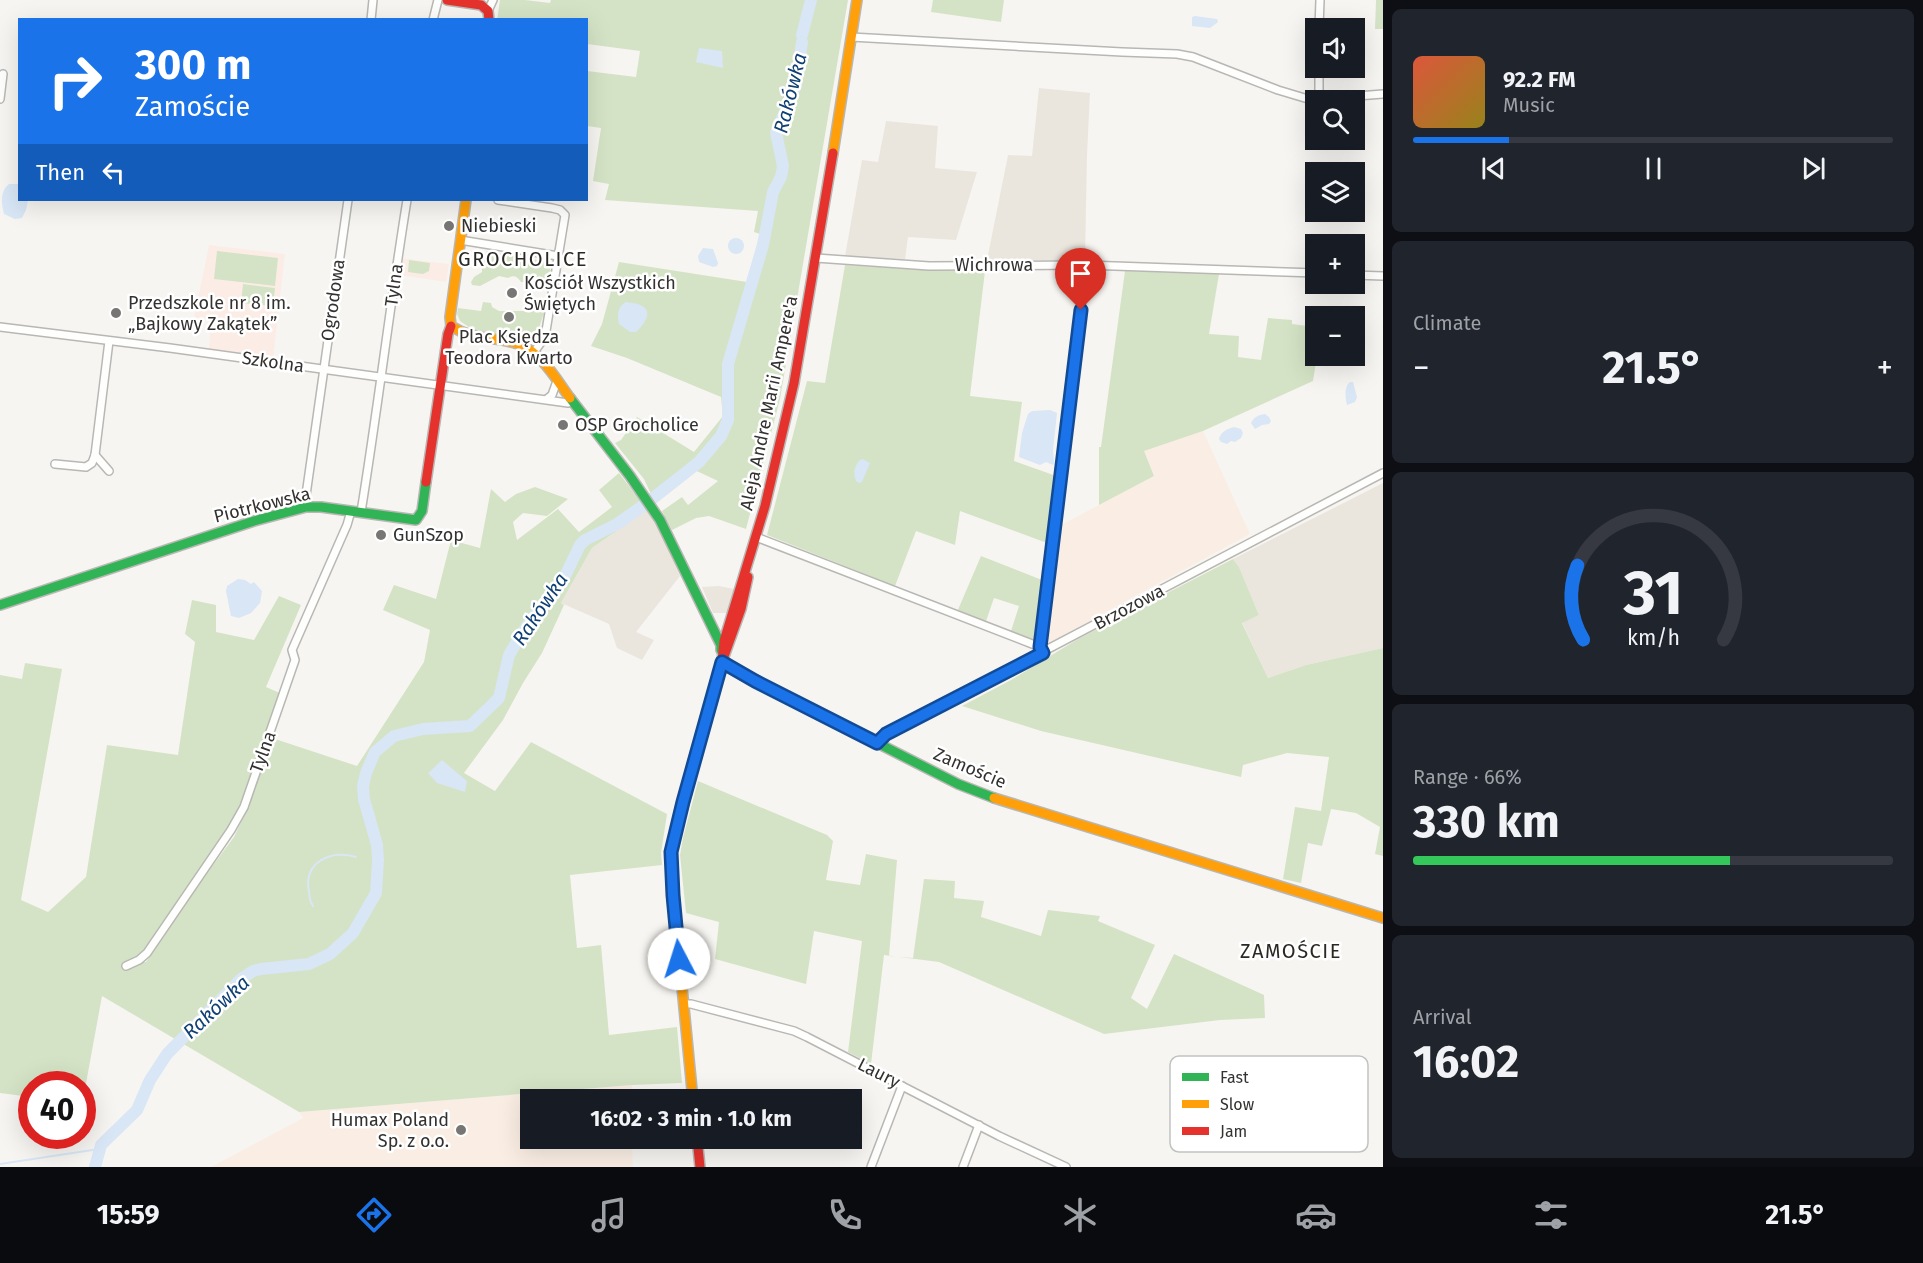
<!DOCTYPE html>
<html lang="en">
<head>
<meta charset="utf-8">
<style>
  body { margin:0; font-family:"Fira Sans",sans-serif; background:#20242c; color:#f1f3f6; height:100vh; display:flex; flex-direction:column; font-size:22px; white-space:nowrap }
  * { box-sizing:border-box; margin:0 }
  p { font-size:20px; color:#9ea1a6 }
  .icon { flex:none; width:33px; height:33px; fill:none; stroke:currentColor; stroke-width:2; stroke-linecap:round; stroke-linejoin:round }
  .map { position:relative; flex:1; overflow:hidden }
  .panel { display:flex; flex-direction:column; gap:9px; padding:9px; background:#0d0f14; width:540px }
  .panel>* { flex:none }
  .guide { position:absolute; left:18px; top:18px; width:570px; height:183px; border-radius:0px; box-shadow:0 6px 24px #0002; background:#1a73e8; color:#fff; overflow:hidden }
  .controls { position:absolute; left:1305px; top:18px; display:grid; gap:12px }
  .controls a { display:grid; place-items:center; width:60px; height:60px; border-radius:0px; background:#171b24; box-shadow:0 6px 24px #0002; font-size:30px }
  .speed { position:absolute; left:18px; top:1071px; display:flex; gap:12px; font-size:30px; font-weight:700; text-align:center }
  .speed>* { display:grid; place-content:center; width:78px; height:78px; border-radius:50%; background:#171b24; box-shadow:0 6px 24px #0002; line-height:1 }
  .speed .limit { border:9px solid #d22; background:#fff; color:#111 }
  .pin { position:absolute; display:grid; place-items:center; width:51px; height:51px; color:#fff; margin:-62px -26px; border-radius:50% 50% 50% 0; rotate:-45deg; box-shadow:0 0 6px #0007 }
  .pin .icon { rotate:45deg }
  .me { position:absolute; width:66px; margin:-33px; rotate:355deg; stroke-linejoin:round; filter:drop-shadow(0 0 4px #0008) }
  .turn { display:flex; align-items:center; gap:21px; height:126px; padding:0 18px; font-size:27px }
  .turn .icon { width:78px; height:78px; stroke-width:2.5 }
  .turn b { display:block; font-size:42px; line-height:51px }
  .then { display:flex; align-items:center; height:57px; padding:0 18px; background:#0003; gap:12px; font-size:22px }
  .big { font-size:45px; font-weight:700; line-height:1.1 }
  .panel .widget { flex:1; display:flex; flex-direction:column; justify-content:center; gap:9px; min-width:0; padding:0 21px; border-radius:9px; background:#20242c }
  .panel .dial { align-items:center; gap:0 }
  .dial svg { height:156px; overflow:visible; fill:none; stroke:#363941; stroke-width:7; stroke-linecap:round; text-anchor:middle }
  .dial text { fill:#f1f3f6; stroke:none }
  .song { display:flex; align-items:center; gap:18px }
  .cover { width:72px; height:72px; border-radius:9px; background:linear-gradient(135deg,hsl(10 70% 55%),hsl(50 70% 35%)) }
  .played { height:6px; border-radius:3px; background:linear-gradient(90deg,#1a73e8 20%,#363941 20%) }
  .keys { display:flex; justify-content:space-around; direction:ltr }
  .heat { display:flex; justify-content:space-between; align-items:center; font-size:33px; direction:ltr }
  .charge { height:9px; border-radius:4px; background:linear-gradient(90deg,#34c759 66%,#363941 0) }
  .trip { position:absolute; left:520px; top:1089px; width:342px; height:60px; border-radius:0px; background:#171b24; box-shadow:0 6px 24px #0002; font-weight:700; line-height:60px; text-align:center }
  .tab-bar { display:flex; height:96px; justify-content:space-around; align-items:center; background:#090b0e; color:#9ea1a6 }
  .tab-bar .icon { width:42px; height:42px }
  .tab-bar .current { color:#1a73e8 }
  .tab-bar b { font-size:27px; color:#f1f3f6 }
  main { display:flex; flex:1; min-height:0 }
  .map>svg:first-child { display:block }
  .built { fill:#eae6dd }
  .industrial { fill:#faeee4 }
  .education { fill:#fbede5 }
  .green { fill:#d4e3c5 }
  .water { fill:#d8e6f5 }
  .lines { fill:none; stroke-linecap:round; stroke-linejoin:round }
  .stream { stroke:#d8e6f5; stroke-width:2 }
  .river { stroke:#d8e6f5; stroke-width:12 }
  .street-casing { stroke:#b8b7b4; stroke-width:10 }
  .fast-casing { stroke:#b8b7b4; stroke-width:12 }
  .slow-casing { stroke:#b8b7b4; stroke-width:12 }
  .jam-casing { stroke:#b8b7b4; stroke-width:12 }
  .street { stroke:#fefefd; stroke-width:7 }
  .fast { stroke:#30b455; stroke-width:9 }
  .slow { stroke:#ff9f0a; stroke-width:9 }
  .jam { stroke:#e5322d; stroke-width:9 }
  .route-casing { stroke:#114b97; stroke-width:15 }
  .route { stroke:#1a73e8; stroke-width:10 }
  .poi-dot { fill:#787674; stroke:#fff; stroke-width:2 }
  .labels { text-anchor:middle; dominant-baseline:central; stroke-width:5; stroke-linejoin:round; paint-order:stroke }
  .poi-label { font-size:18px; fill:#333230; stroke:#fff; text-anchor:start }
  .street-label { font-size:18px; fill:#333230; stroke:#fff }
  .water-label { font-size:20px; font-style:italic; fill:#104074; stroke:#fff }
  .neighbourhood-label { font-size:20px; letter-spacing:1.5px; fill:#2b2924; stroke:#fff }
  .key { fill:#fff; stroke:#c2c2c1; stroke-width:1.5 }
  .key-label { font-size:16px; fill:#333230 }
</style>
</head>
<body>
<main>
<div class="map">
<svg width="1383" height="1167" viewBox="0 0 1383 1167">
  <rect width="100%" height="100%" fill="#f7f5f1"/>
  <g class="built">
    <path d="M1039,88L1090,93L1087,155L1085,260H987L1008,155L1032,156Z"/>
    <path d="M886,121L938,126L935,168L977,172L956,240L908,237L905,259L845,256L862,160L878,162Z"/>
    <path d="M1383,483V648L1306,665L1268,678L1242,622L1259,615L1239,567L1233,559Z"/>
    <path d="M647,510L661,534L680,576L636,632L654,640L642,660L617,648L609,624L561,603L592,548Z"/>
    <path d="M719,586L734,589L727,613H713L702,587Z"/>
  </g>
  <g class="industrial">
    <path d="M1203,431L1250,534L1045,645L1059,526L1154,476L1143,451Z"/>
    <path d="M632,1085V1099L531,1100V1138L632,1139L633,1167H211L303,1118L299,1112Z"/>
  </g>
  <g class="education">
    <path d="M209,245L285,254L273,359L209,350L211,320L194,318Z"/>
    <path d="M401,258L449,264L446,282L399,275Z"/>
  </g>
  <g class="green">
    <path d="M500,0H525L550,3L551,0H848L780,399L746,529L709,516L696,518L672,530L662,511L682,497L688,505L718,481L686,466L651,494L644,479L615,443L621,440L637,417L694,452L723,416L721,397L627,358L591,346L602,324L619,262L747,282L760,234L754,232L758,211L605,200L609,184L593,181L601,128L587,126V71L636,77L640,51L587,44L586,20H497Z"/>
    <path d="M933,0H1004L1001,22L931,12Z"/>
    <path d="M1376,0H1383V29H1375Z"/>
    <path d="M217,251L278,258L275,286L214,279Z"/>
    <path d="M487,251L549,262L550,263C550,273 553,283 548,291L539,282H521C517,276 514,275 508,278L499,276L480,286L472,285L471,282L474,277L482,272V261Z"/>
    <path d="M409,260L430,263L429,271L423,274L408,272Z"/>
    <path d="M845,265L925,270L985,271L970,396L1022,402L1014,461L1059,477L1047,543L960,511L955,545L916,531L895,586L767,535L807,381L825,383Z"/>
    <path d="M1125,271L1219,274L1209,334L1239,336L1238,357L1261,360L1268,318L1292,320V324L1315,327L1316,356H1317L1313,381L1203,431L1144,451L1154,476L1099,505V447H1101Z"/>
    <path d="M243,284L275,288L273,306L241,303Z"/>
    <path d="M483,302L491,303L492,307L499,311H535L540,309L541,305H544L546,307L538,331L526,337L473,330L460,321L457,314L458,308L481,311Z"/>
    <path d="M619,473L647,510L592,548L561,603L564,605L542,653L523,683L503,720L464,773L495,791L531,742L667,814L661,853L662,865L570,875L577,948L601,945L609,1035L677,1027L682,1083L632,1085L299,1112L102,996L85,1089L83,1090L82,1084H32L31,1097L0,1093V675L22,679L25,663L62,669L21,900L48,912L86,877L107,745L178,755L195,642L185,634L192,600L216,605V632L254,640L279,596L301,605L266,687L282,694L237,815L146,951L127,961L146,962L196,888L234,837L246,812L272,738L357,766L424,662L430,630L383,610L394,585L436,599L451,540L480,548L491,489L505,502L516,494L535,487L568,499L547,516L523,513L513,522L517,540L558,509L579,532L612,507L599,490Z"/>
    <path d="M981,556L1042,580L1036,640L1011,631L1019,606L994,598L985,624L957,612Z"/>
    <path d="M1233,559L1239,567L1259,615L1242,623L1268,678L1306,665L1383,648V856L1375,854L1380,827L1356,813L1331,809L1322,846L1308,843L1301,883L1283,879L1295,807L1321,811L1329,757L1287,753L1243,765L1241,777L1041,731L962,706L1011,680L1078,639Z"/>
    <path d="M698,781L827,835L833,841L826,880L860,885L866,854L897,860L889,956L913,958L924,879L955,881L954,898L984,901L981,917L1041,936L1048,910L1100,916L1098,921L1155,945L1131,998L1147,1009L1174,954L1264,995L1265,1018L1220,1020L1104,1034L939,962L884,955L871,1064L848,1052L862,941L814,931L806,984L715,959L719,922L686,913L680,855L683,838Z"/>
  </g>
  <g class="water">
    <path d="M1195,16L1217,19L1218,22L1210,28L1192,26V17Z"/>
    <path d="M699,48L722,51L723,68L696,62Z"/>
    <path d="M9,184H19L20,200H28L26,210L22,218L15,219L4,214C1,203 0,191 9,184Z"/>
    <circle cx="736" cy="246" r="8"/>
    <path d="M703,248L713,249L718,263L717,266L713,267L699,262L698,256Z"/>
    <path d="M626,302C631,303 638,303 642,306C654,312 643,326 636,332H630L619,324C617,315 617,307 626,302Z"/>
    <path d="M1350,382H1353L1357,397L1355,402L1347,405C1345,397 1344,387 1350,382Z"/>
    <path d="M1050,410L1057,413L1053,450L1054,463L1053,465L1046,462L1040,465L1019,457L1022,433L1028,414L1032,411Z"/>
    <path d="M1265,414L1269,417L1271,421L1269,424L1262,425L1255,429L1251,423C1254,417 1258,415 1265,414Z"/>
    <path d="M1234,427L1241,429L1243,433L1241,438L1235,442L1231,441L1227,444L1221,442L1219,439C1221,431 1228,429 1234,427Z"/>
    <path d="M863,459L870,463L862,482L859,483L856,481C853,473 854,466 860,460Z"/>
    <path d="M238,579L245,580L251,584L254,582L262,591L260,603L251,613L239,618L231,616L226,591L227,586Z"/>
    <path d="M442,760L467,781L465,792L437,783L428,773Z"/>
  </g>
  <g class="lines">
    <g class="stream">
      <path d="M313,906C309,901 310,898 309,892C303,862 330,850 356,857"/>
      <path d="M0,1164L99,1149"/>
    </g>
    <g class="river">
      <path d="M802,35L811,0"/>
      <path d="M652,499L699,462L721,436L728,420V364L763,245L773,192L781,177L783,166L776,133L795,87L802,42"/>
      <path d="M95,1167L101,1145L137,1110L150,1080L167,1054L241,979L253,971L261,969L309,964L330,954L353,933L376,893L378,860L377,845L364,799L363,786L366,773L375,752L394,736L423,729L470,726L499,698L509,655L526,627L564,578L580,545L585,540L617,524L644,505"/>
    </g>
    <g class="street-casing">
      <g id="street">
        <path d="M488,11L493,0"/>
        <path d="M371,20L373,0"/>
        <path d="M433,20L438,0"/>
        <path d="M1319,28L1320,0"/>
        <path d="M851,37L1122,52L1177,54L1193,57L1278,90L1308,99H1319"/>
        <path d="M1319,68V99L1383,94"/>
        <path d="M0,99L3,74"/>
        <path d="M498,200L552,208L560,210L565,215L545,337L534,352"/>
        <path d="M460,240L558,256"/>
        <path d="M816,258L929,266L1086,265L1316,273"/>
        <path d="M1354,275L1383,276"/>
        <path d="M0,327L170,348L568,403L573,401"/>
        <path d="M547,399L552,395L557,381"/>
        <path d="M95,455L109,471"/>
        <path d="M55,464L86,467L92,463L95,455L109,341"/>
        <path d="M306,507V495L348,200"/>
        <path d="M361,512C378,408 390,304 407,200"/>
        <path d="M756,537L1040,647"/>
        <path d="M1043,653L1040,647L1086,265"/>
        <path d="M877,743L886,734L1383,473"/>
        <path d="M126,966L139,960L147,953L231,830L244,807L295,660L292,650L347,525L351,511"/>
        <path d="M684,1004H691L794,1031L807,1037L999,1136L1066,1167"/>
        <path d="M871,1167L902,1086"/>
        <path d="M963,1167L979,1125"/>
      </g>
    </g>
    <g class="fast-casing">
      <g id="fast">
        <path d="M570,398L630,476L660,520L721,645V650"/>
        <path d="M0,605L254,521L306,507H321L416,520L422,511L426,482"/>
        <path d="M722,662L755,681L958,784L994,798"/>
      </g>
    </g>
    <g class="slow-casing">
      <g id="slow">
        <path d="M833,153L857,0"/>
        <path d="M466,200L450,317L451,326C474,341 494,336 518,344C541,352 556,379 570,398"/>
        <path d="M994,798L1383,918"/>
        <path d="M693,1100L673,895L671,852L707,715"/>
      </g>
    </g>
    <g class="jam-casing">
      <g id="jam">
        <path d="M447,0L481,5L488,11L489,20"/>
        <path d="M426,482L448,334L451,326"/>
        <path d="M722,662L724,641L765,506L794,383L833,153"/>
        <path d="M707,715L722,662L741,609L748,577"/>
        <path d="M697,1138L700,1167"/>
      </g>
    </g>
    <use href="#street" class="street"/>
    <use href="#fast" class="fast"/>
    <use href="#slow" class="slow"/>
    <use href="#jam" class="jam"/>
  </g>
  <g class="lines">
    <g class="route-casing">
      <path id="route" d="M679,959L673,895L671,852L683,802L722,662L755,681L877,743L886,734L1043,653L1040,647L1081,310"/>
    </g>
    <use href="#route" class="route"/>
  </g>
  <g class="poi-dot">
    <circle cx="449" cy="226" r="6"/>
    <circle cx="512" cy="293" r="6"/>
    <circle cx="116" cy="313" r="6"/>
    <circle cx="509" cy="317" r="6"/>
    <circle cx="563" cy="425" r="6"/>
    <circle cx="381" cy="535" r="6"/>
    <circle cx="461" cy="1130" r="6"/>
  </g>
  <g class="labels">
    <g class="poi-label">
      <text x="461" y="226">Niebieski</text>
      <text x="524" y="283">Kościół Wszystkich<tspan x="524" dy="21">Świętych</tspan></text>
      <text x="128" y="303">Przedszkole nr 8 im.<tspan x="128" dy="21">„Bajkowy Zakątek”</tspan></text>
      <text x="509" y="337" text-anchor="middle">Plac Księdza<tspan x="509" dy="21">Teodora Kwarto</tspan></text>
      <text x="575" y="425">OSP Grocholice</text>
      <text x="393" y="535">GunSzop</text>
      <text x="449" y="1120" text-anchor="end">Humax Poland<tspan x="449" dy="21">Sp. z o.o.</tspan></text>
    </g>
    <g class="street-label">
      <text x="994" y="265">Wichrowa</text>
      <text transform="translate(394 285) rotate(-82)">Tylna</text>
      <text transform="translate(333 300) rotate(-82)">Ogrodowa</text>
      <text transform="translate(273 362) rotate(8)">Szkolna</text>
      <text transform="translate(769 403) rotate(-78)">Aleja Andre Marii Ampere'a</text>
      <text transform="translate(262 505) rotate(-14)">Piotrkowska</text>
      <text transform="translate(1129 607) rotate(-28)">Brzozowa</text>
      <text transform="translate(263 752) rotate(-70)">Tylna</text>
      <text transform="translate(970 768) rotate(23)">Zamoście</text>
      <text transform="translate(879 1073) rotate(27)">Laury</text>
    </g>
    <g class="water-label">
      <text transform="translate(790 93) rotate(-76)">Rakówka</text>
      <text transform="translate(540 609) rotate(-56)">Rakówka</text>
      <text transform="translate(216 1007) rotate(-43)">Rakówka</text>
    </g>
    <g class="neighbourhood-label">
      <text x="523" y="259">GROCHOLICE</text>
      <text x="1291" y="951">ZAMOŚCIE</text>
    </g>
  </g>
  <rect x="1170" y="1056" width="198" height="96" rx="9" class="key"/>
  <rect x="1182" y="1073" width="27" height="8" fill="#30b455"/>
  <rect x="1182" y="1100" width="27" height="8" fill="#ff9f0a"/>
  <rect x="1182" y="1127" width="27" height="8" fill="#e5322d"/>
  <g class="key-label">
    <text x="1220" y="1083">Fast</text>
    <text x="1220" y="1110">Slow</text>
    <text x="1220" y="1137">Jam</text>
  </g>
</svg>
<div class="controls">
<a><svg class="icon" aria-label="sound" viewBox="0 0 24 24"><path d="M4 9h4l5-4v14l-5-4H4zM17 9q2 3 0 6"/></svg></a>
<a><svg class="icon" aria-label="search" viewBox="0 0 24 24"><circle cx="10" cy="10" r="6"/><path d="M15 15l6 6"/></svg></a>
<a><svg class="icon" aria-label="layers" viewBox="0 0 24 24"><path d="M12 4l9 5-9 5-9-5zM3 14l9 5 9-5"/></svg></a>
<a>+</a>
<a>−</a>
</div>
<div class="speed"><div class="limit">40</div></div>
<div class="pin" style="left:1081px;top:310px;background:#d93025"><svg class="icon" aria-label="arrive" viewBox="0 0 24 24"><path d="M6 21V4h12l-3 4 3 4H6"/></svg></div>
<svg class="me" style="left:679px;top:959px" viewBox="-20 -20 40 40"><circle r="19" fill="#fff"/><path d="M0-13L10 11 0 6-10 11z" fill="#1a73e8"/></svg>
<div class="trip">16:02 · 3 min · 1.0 km</div>
<div class="guide">
<div class="turn"><svg class="icon" aria-label="right" viewBox="0 0 24 24"><path d="M7 20v-9h11M14 6l5 5-5 5"/></svg><div><b>300 m</b>Zamoście</div></div>
<div class="then">Then<svg class="icon" aria-label="left" viewBox="0 0 24 24"><path d="M17 20v-9H6M10 6l-5 5 5 5"/></svg></div>
</div>
</div>
<section class="panel">
<div class="widget">
<div class="song"><i class="cover"></i><div><b>92.2 FM</b><p>Music</p></div></div>
<div class="played"></div>
<div class="keys"><svg class="icon" aria-label="previous" viewBox="0 0 24 24"><path d="M18 5L8 12l10 7zM5 5v14"/></svg><svg class="icon" aria-label="pause" viewBox="0 0 24 24"><path d="M8 5v14M16 5v14"/></svg><svg class="icon" aria-label="next" viewBox="0 0 24 24"><path d="M6 5l10 7-10 7zM19 5v14"/></svg></div>
</div>
<div class="widget"><p>Climate</p>
<div class="heat"><a>−</a><b class="big">21.5°</b><a>+</a></div>
</div>
<div class="widget dial"><svg viewBox="0 0 100 80">
<path d="M14 69A42 42 0 1 1 86 69"/>
<path d="M14 69A42 42 0 0 1 11 31" stroke="#1a73e8"/>
<text x="50" y="56" font-size="32" font-weight="700">31</text>
<text x="50" y="72" font-size="11">km/h</text>
</svg></div>
<div class="widget"><p>Range · 66%</p><b class="big">330 km</b><div class="charge"></div></div>
<div class="widget"><p>Arrival</p><b class="big">16:02</b></div>
</section>
</main>
<nav class="tab-bar">
<b>15:59</b>
<svg class="icon current" aria-label="directions" viewBox="0 0 24 24"><path d="M12 3l9 9-9 9-9-9zM9 14v-3h6M13 9l2 2-2 2"/></svg>
<svg class="icon" aria-label="music" viewBox="0 0 24 24"><path d="M9 18V5l10-2v13"/><circle cx="6" cy="18" r="3"/><circle cx="16" cy="16" r="3"/></svg>
<svg class="icon" aria-label="phone" viewBox="0 0 24 24"><path d="M5 4h4l2 5-3 2q2 4 5 5l2-3 5 2v4C11 20 4 13 5 4z"/></svg>
<svg class="icon" aria-label="climate" viewBox="0 0 24 24"><path d="M12 3v18M4 7l16 10M4 17L20 7"/></svg>
<svg class="icon" aria-label="car" viewBox="0 0 24 24"><path d="M5 17H2v-5l4-1 3-4h7l3 4 3 1v5h-3M9 17h6M6 11h13"/><circle cx="7" cy="17" r="2"/><circle cx="17" cy="17" r="2"/></svg>
<svg class="icon" aria-label="filters" viewBox="0 0 24 24"><path d="M4 7h16M4 17h16"/><circle cx="9" cy="7" r="2"/><circle cx="15" cy="17" r="2"/></svg>
<b>21.5°</b>
</nav>
</body>
</html>
